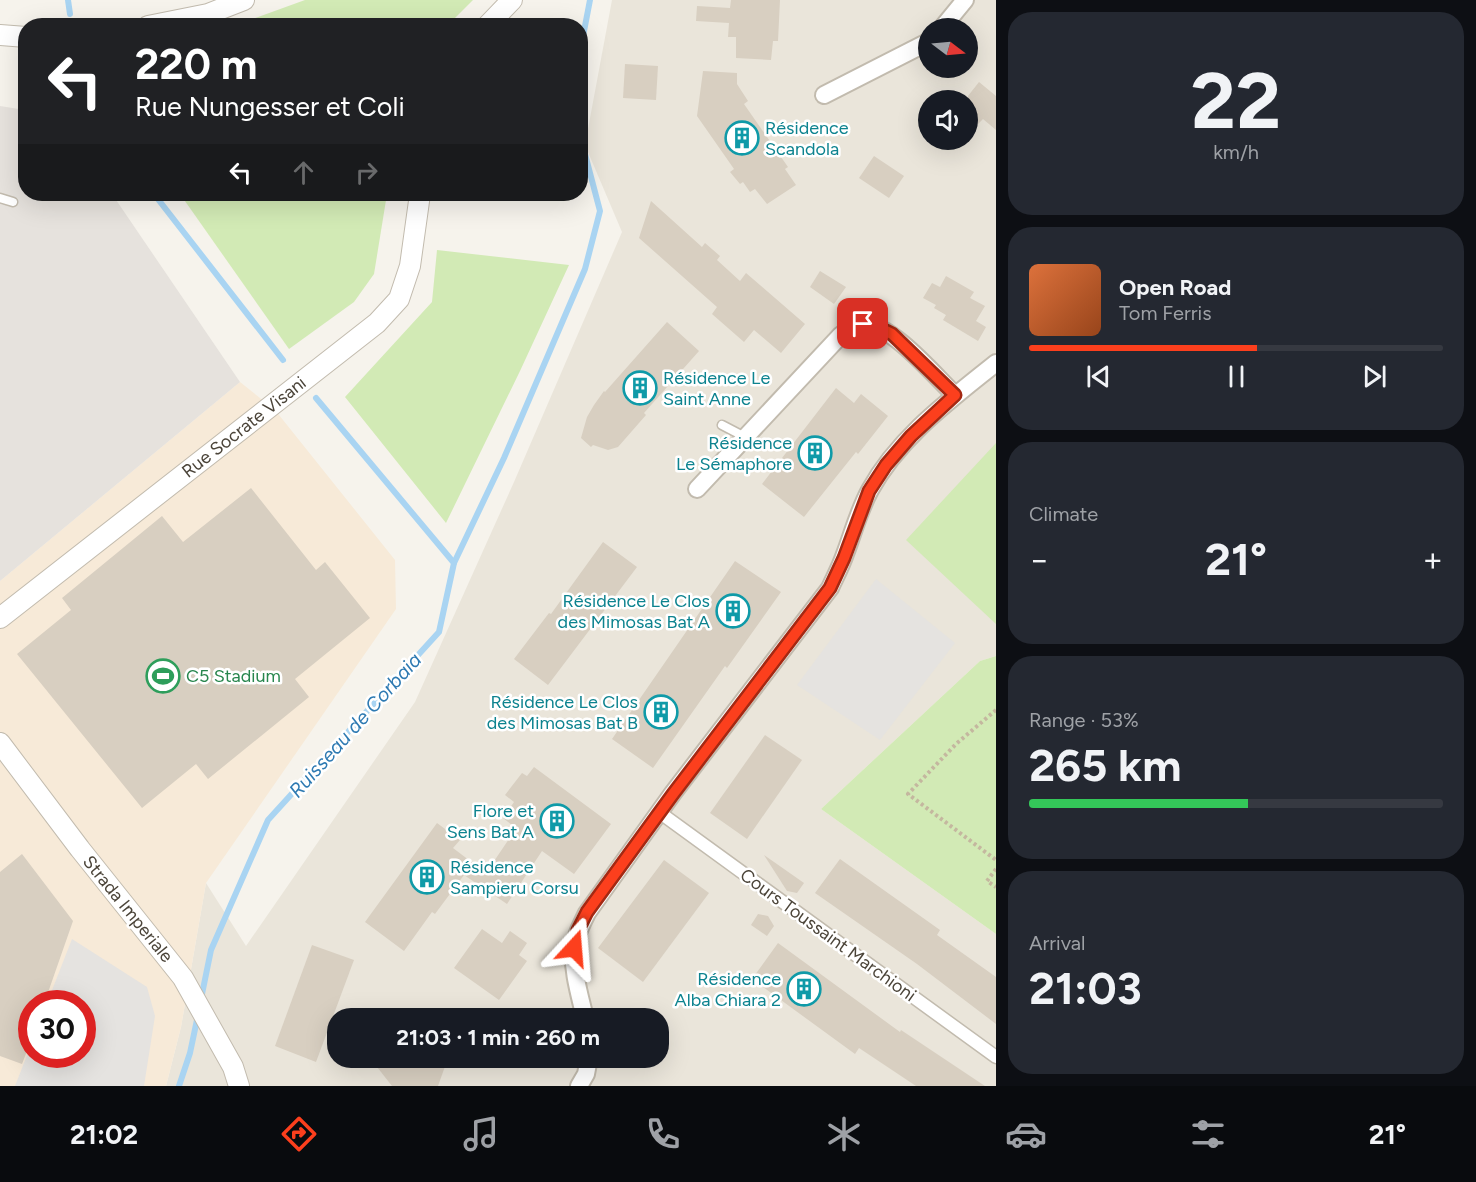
<!DOCTYPE html>
<html lang="en">
<head>
<meta charset="utf-8">
<style>
  body { margin:0; font-family:Figtree,sans-serif; background:#242831; color:#f1f3f6; height:100vh; display:flex; flex-direction:column; font-size:22px; white-space:nowrap }
  * { box-sizing:border-box; margin:0 }
  p { font-size:20px; color:#9ea1a6 }
  .icon { flex:none; width:33px; height:33px; fill:none; stroke:currentColor; stroke-width:2; stroke-linecap:round; stroke-linejoin:round }
  .map { position:relative; flex:1; overflow:hidden }
  .details { display:flex; flex-direction:column; gap:12px; padding:12px; background:#0d0f14; width:480px }
  .details>* { flex:none }
  .top-card { position:absolute; left:18px; top:18px; width:570px; height:183px; border-radius:24px; box-shadow:0 6px 24px #0002; background:#202124; color:#fff; overflow:hidden }
  .needle { width:39px; rotate:106deg }
  .buttons { position:absolute; left:918px; top:18px; display:grid; gap:12px }
  .buttons a { display:grid; place-items:center; width:60px; height:60px; border-radius:50%; background:#171b24; box-shadow:0 6px 24px #0002; font-size:30px }
  .speed { position:absolute; left:18px; top:990px; display:flex; gap:12px; font-size:30px; font-weight:700; text-align:center }
  .speed>* { display:grid; place-content:center; width:78px; height:78px; border-radius:50%; background:#171b24; box-shadow:0 6px 24px #0002; line-height:1 }
  .speed .limit { border:9px solid #d22; background:#fff; color:#111 }
  .pin { position:absolute; display:grid; place-items:center; width:51px; height:51px; color:#fff; margin:-26px; border-radius:12px; box-shadow:0 3px 9px #0006 }
  .me { position:absolute; width:66px; margin:-33px; rotate:19deg; stroke-linejoin:round; filter:drop-shadow(0 0 4px #0008) }
  .turn { display:flex; align-items:center; gap:21px; height:126px; padding:0 18px; font-size:27px }
  .turn .icon { width:78px; height:78px; stroke-width:2.5 }
  .turn b { display:block; font-size:42px; line-height:51px }
  .lanes { display:flex; align-items:center; height:57px; padding:0 18px; background:#0003; justify-content:center; gap:30px; direction:ltr }
  .lanes .off { opacity:.35 }
  .big { font-size:45px; font-weight:700; line-height:1.1 }
  .details .tile { flex:1; display:flex; flex-direction:column; justify-content:center; gap:9px; min-width:0; padding:0 21px; border-radius:24px; background:#242831 }
  .details .dial { align-items:center; gap:0 }
  .dial b { font-size:78px; line-height:1 }
  .song { display:flex; align-items:center; gap:18px }
  .cover { width:72px; height:72px; border-radius:9px; background:linear-gradient(135deg,hsl(20 70% 55%),hsl(20 70% 35%)) }
  .played { height:6px; border-radius:3px; background:linear-gradient(90deg,#fc3f1d 55%,#363941 55%) }
  .keys { display:flex; justify-content:space-around; direction:ltr }
  .heat { display:flex; justify-content:space-between; align-items:center; font-size:33px; direction:ltr }
  .charge { height:9px; border-radius:4px; background:linear-gradient(90deg,#34c759 53%,#363941 0) }
  .trip { position:absolute; left:327px; top:1008px; width:342px; height:60px; border-radius:24px; background:#171b24; box-shadow:0 6px 24px #0002; font-weight:700; line-height:60px; text-align:center }
  .menu { display:flex; height:96px; justify-content:space-around; align-items:center; background:#090b0e; color:#9ea1a6 }
  .menu .icon { width:42px; height:42px }
  .menu .active { color:#fc3f1d }
  .menu b { font-size:27px; color:#f1f3f6 }
  main { display:flex; flex:1; min-height:0 }
  .map>svg:first-child { display:block }
  .residential { fill:#eae5da; fill-rule:evenodd }
  .commercial { fill:#f7ead8; fill-rule:evenodd }
  .industrial { fill:#e6e2dd }
  .green { fill:#d2eab5 }
  .parking { fill:#e5e3e0 }
  .lines { fill:none; stroke-linecap:round; stroke-linejoin:round }
  .stream { stroke:#a9d4f2; stroke-width:6 }
  .building { fill:#d8cfc1 }
  .service-casing { stroke:#c2bbae; stroke-width:11 }
  .pedestrian-casing { stroke:#c2bbae; stroke-width:15 }
  .minor-casing { stroke:#c2bbae; stroke-width:20 }
  .tertiary-casing { stroke:#c2bbae; stroke-width:22 }
  .path { stroke:#c4b79f; stroke-width:4; stroke-dasharray:3 3; stroke-linecap:butt }
  .service { stroke:#fff; stroke-width:8 }
  .pedestrian { stroke:#fff; stroke-width:12 }
  .minor { stroke:#fff; stroke-width:16 }
  .tertiary { stroke:#fff; stroke-width:20 }
  .route-casing { stroke:#a42913; stroke-width:15 }
  .route { stroke:#fc3f1d; stroke-width:10 }
  .labels { text-anchor:middle; dominant-baseline:central; stroke-width:5; stroke-linejoin:round; paint-order:stroke }
  .culture-label { font-size:18px; fill:#0d838f; stroke:#fff; text-anchor:end }
  .street-label { font-size:18px; fill:#4b4439; stroke:#fff }
  .leisure-label { font-size:18px; fill:#27864d; stroke:#fff; text-anchor:start }
  .water-label { font-size:20px; font-style:italic; fill:#2e7ab2; stroke:#fff }
</style>
</head>
<body>
<main>
<div class="map">
<svg width="996" height="1086" viewBox="0 0 996 1086">
  <rect width="100%" height="100%" fill="#f6f3ec"/>
  <path class="residential" d="M612,0H996V656L980,661L821,809L996,934V1086H166L181,1027L206,883L246,946L415,702L514,482L622,232L585,145ZM928,28H968V68H928ZM928,100H968V140H928ZM338,1018H658V1058H338Z"/>
  <path class="commercial" d="M240,382L275,410L395,560L396,609L206,883L181,1027L166,1086H0V581ZM32,1004H82V1054H32Z"/>
  <path class="industrial" d="M0,106L25,110L26,194H112L240,382L0,581Z"/>
  <g class="green">
    <path d="M305,0H473L448,25H236Z"/>
    <path d="M180,194H387L374,274L354,302L289,349Z"/>
    <path d="M437,250L569,265L520,371L446,523L345,397L432,302Z"/>
    <path d="M996,443V624L906,540Z"/>
    <path d="M996,656V934L821,809L980,661Z"/>
  </g>
  <g class="parking">
    <path d="M876,579L955,643L880,740L797,685Z"/>
    <path d="M72,939L147,987L155,1016L144,1086H15L31,1045L32,1054H82V1004L47,1003Z"/>
  </g>
  <g class="lines">
    <g class="stream">
      <path d="M68,0L70,14"/>
      <path d="M580,52L590,0"/>
      <path d="M154,194L283,360"/>
      <path d="M454,563L504,458L585,269L600,211L580,135"/>
      <path d="M201,999L211,950L268,820L439,632L454,563L316,398"/>
      <path d="M179,1086L190,1053L198,1015"/>
    </g>
  </g>
  <g class="building">
    <path d="M731,0H780L778,41H773L771,60L736,58V37H728L729,23L696,21L697,6L730,8Z"/>
    <path d="M625,64L658,66L656,100L623,98Z"/>
    <path d="M703,71L737,73V84L748,101L744,104L788,167L785,169L796,185L767,204L755,189L750,192L743,182L740,184L730,172L734,169L697,116Z"/>
    <path d="M979,82L996,96V130L983,119L978,124L968,119V96Z"/>
    <path d="M874,156L904,176L889,198L859,178Z"/>
    <path d="M651,201L702,247L705,243L720,256L717,260L740,281L746,273L805,324L781,353L754,330L744,342L712,314L717,307L639,238Z"/>
    <path d="M820,271L846,287L834,304L810,287Z"/>
    <path d="M946,276L974,292L970,298L985,306L976,321L986,327L978,341L943,320L946,315L934,308L936,305L923,298L932,283L940,287Z"/>
    <path d="M667,322L699,351L644,413L646,415L618,447L608,450L593,445L591,447L581,438L587,417L594,405L604,391L605,392Z"/>
    <path d="M836,388L854,403L861,394L888,416L858,454L856,452L804,517L762,484Z"/>
    <path d="M251,488L316,570L325,562L370,618L295,679L309,697L208,779L196,764L142,808L17,654L71,610L62,598L162,516L183,542Z"/>
    <path d="M603,542L637,567L548,685L514,659L549,613L551,614Z"/>
    <path d="M735,561L781,592L727,668L725,666L653,768L612,739Z"/>
    <path d="M765,735L802,760L747,839L710,813Z"/>
    <path d="M534,767L611,824L574,874L542,851L507,904L464,875L435,914L432,912L404,951L365,922L437,823L460,840L453,848L486,873L513,833L508,829L512,825L503,818L514,802L505,795L522,773L527,776Z"/>
    <path d="M22,854L73,921L44,1004H32V1038L22,1064L0,1056V872Z"/>
    <path d="M764,855L804,883L797,893L787,891Z"/>
    <path d="M840,859L940,930L937,935L996,977V1024L917,964L815,893Z"/>
    <path d="M664,860L709,893L643,982L598,948Z"/>
    <path d="M758,914L768,916L774,926L767,936L751,925Z"/>
    <path d="M482,929L502,943L510,931L527,943L519,955L527,961L499,1000L454,968Z"/>
    <path d="M778,943L900,1032L901,1030L985,1086H916L859,1048L855,1054L752,979Z"/>
    <path d="M312,945L354,960L316,1062L275,1046Z"/>
    <path d="M370,1058H448L438,1086H392Z"/>
  </g>
  <g class="lines">
    <g class="service-casing">
      <g id="service">
        <path d="M0,198L13,202"/>
        <path d="M722,425L745,437"/>
      </g>
    </g>
    <g class="pedestrian-casing">
      <path id="pedestrian" d="M659,812L996,1057"/>
    </g>
    <g class="minor-casing">
      <g id="minor">
        <path d="M942,28L965,0"/>
        <path d="M824,95L928,42"/>
        <path d="M697,489L840,336C848,330 855,324 865,324C892,325 935,376 955,395"/>
        <path d="M585,1018C580,996 572,971 574,948C575,935 582,924 587,913L673,793L830,588C835,577 841,566 845,554C853,533 859,510 870,490C899,437 950,400 996,363"/>
        <path d="M579,1086L586,1074L589,1058"/>
      </g>
    </g>
    <g class="tertiary-casing">
      <g id="tertiary">
        <path d="M148,26L208,14L244,0"/>
        <path d="M487,26L512,0"/>
        <path d="M0,35L26,37"/>
        <path d="M0,618L377,323L399,299L410,266L420,194"/>
        <path d="M0,743L80,849L183,978L233,1067L239,1086"/>
      </g>
    </g>
    <g class="path">
      <path d="M996,710L956,744L908,794L996,860"/>
      <path d="M996,869L987,881L996,887"/>
    </g>
    <use href="#service" class="service"/>
    <use href="#pedestrian" class="pedestrian"/>
    <use href="#minor" class="minor"/>
    <use href="#tertiary" class="tertiary"/>
  </g>
  <g class="lines">
    <g class="route-casing">
      <path id="route" d="M574,948L578,930L587,912L673,794L830,588L844,558L869,491L886,465L911,436L955,395L892,334L876,326L863,324"/>
    </g>
    <use href="#route" class="route"/>
  </g>
  <defs>
    <g id="building-ring" transform="scale(1.725)"><circle r="9.5" fill="#fff" stroke="#0f9aa8" stroke-width="1.5"/><path d="M-4-6H4V6H1V3H-1V6H-4ZM-2.5-4.3h1.7v1.8h-1.7ZM.8-4.3h1.7v1.8H.8ZM-2.5-1h1.7V.8h-1.7ZM.8-1h1.7V.8H.8Z" fill="#0f9aa8"/></g>
    <g id="stadium-ring" transform="scale(1.725)"><circle r="9.5" fill="#fff" stroke="#2e9e5b" stroke-width="1.5"/><path d="M0-5a6.5 5 0 1 0 0 10a6.5 5 0 1 0 0-10ZM-3.5-1.8h7v3.6h-7Z" fill="#2e9e5b"/></g>
  </defs>
  <g fill-rule="evenodd">
    <use href="#building-ring" x="742" y="138"/>
    <use href="#building-ring" x="640" y="388"/>
    <use href="#building-ring" x="815" y="453"/>
    <use href="#building-ring" x="733" y="611"/>
    <use href="#stadium-ring" x="163" y="676"/>
    <use href="#building-ring" x="661" y="712"/>
    <use href="#building-ring" x="557" y="821"/>
    <use href="#building-ring" x="427" y="877"/>
    <use href="#building-ring" x="804" y="989"/>
  </g>
  <g class="labels">
    <g class="culture-label">
      <text x="765" y="128" text-anchor="start">Résidence<tspan x="765" dy="21">Scandola</tspan></text>
      <text x="663" y="378" text-anchor="start">Résidence Le<tspan x="663" dy="21">Saint Anne</tspan></text>
      <text x="792" y="443">Résidence<tspan x="792" dy="21">Le Sémaphore</tspan></text>
      <text x="710" y="601">Résidence Le Clos<tspan x="710" dy="21">des Mimosas Bat A</tspan></text>
      <text x="638" y="702">Résidence Le Clos<tspan x="638" dy="21">des Mimosas Bat B</tspan></text>
      <text x="534" y="811">Flore et<tspan x="534" dy="21">Sens Bat A</tspan></text>
      <text x="450" y="867" text-anchor="start">Résidence<tspan x="450" dy="21">Sampieru Corsu</tspan></text>
      <text x="781" y="979">Résidence<tspan x="781" dy="21">Alba Chiara 2</tspan></text>
    </g>
    <g class="street-label">
      <text transform="translate(244 427) rotate(-38)">Rue Socrate Visani</text>
      <text transform="translate(128 909) rotate(51)">Strada Imperiale</text>
      <text transform="translate(828 935) rotate(36)">Cours Toussaint Marchioni</text>
    </g>
    <g class="leisure-label">
      <text x="186" y="676">C5 Stadium</text>
    </g>
    <g class="water-label">
      <text transform="translate(355 725) rotate(-48)">Ruisseau de Corbaia</text>
    </g>
  </g>
</svg>
<div class="buttons">
<a><svg class="needle" viewBox="-14 -14 28 28"><path d="M0-13l5 13h-10z" fill="#e53935"/><path d="M0 13l5-13h-10z" fill="#9ea1a6"/></svg></a>
<a><svg class="icon" aria-label="sound" viewBox="0 0 24 24"><path d="M4 9h4l5-4v14l-5-4H4zM17 9q2 3 0 6"/></svg></a>
</div>
<div class="speed"><div class="limit">30</div></div>
<div class="pin" style="left:863px;top:324px;background:#d93025"><svg class="icon" aria-label="arrive" viewBox="0 0 24 24"><path d="M6 21V4h12l-3 4 3 4H6"/></svg></div>
<svg class="me" style="left:574px;top:948px" viewBox="-20 -20 40 40"><path d="M0-17L14 15 0 8-14 15z" fill="#fc3f1d" stroke="#fff" stroke-width="4"/></svg>
<div class="trip">21:03 · 1 min · 260 m</div>
<div class="top-card">
<div class="turn"><svg class="icon" aria-label="left" viewBox="0 0 24 24"><path d="M17 20v-9H6M10 6l-5 5 5 5"/></svg><div><b>220 m</b>Rue Nungesser et Coli</div></div>
<div class="lanes"><svg class="icon" aria-label="left" viewBox="0 0 24 24"><path d="M17 20v-9H6M10 6l-5 5 5 5"/></svg><svg class="icon off" aria-label="ahead" viewBox="0 0 24 24"><path d="M12 20V5M6 11l6-6 6 6"/></svg><svg class="icon off" aria-label="right" viewBox="0 0 24 24"><path d="M7 20v-9h11M14 6l5 5-5 5"/></svg></div>
</div>
</div>
<section class="details">
<div class="tile dial"><b>22</b><p>km/h</p></div>
<div class="tile">
<div class="song"><i class="cover"></i><div><b>Open Road</b><p>Tom Ferris</p></div></div>
<div class="played"></div>
<div class="keys"><svg class="icon" aria-label="previous" viewBox="0 0 24 24"><path d="M18 5L8 12l10 7zM5 5v14"/></svg><svg class="icon" aria-label="pause" viewBox="0 0 24 24"><path d="M8 5v14M16 5v14"/></svg><svg class="icon" aria-label="next" viewBox="0 0 24 24"><path d="M6 5l10 7-10 7zM19 5v14"/></svg></div>
</div>
<div class="tile"><p>Climate</p>
<div class="heat"><a>−</a><b class="big">21°</b><a>+</a></div>
</div>
<div class="tile"><p>Range · 53%</p><b class="big">265 km</b><div class="charge"></div></div>
<div class="tile"><p>Arrival</p><b class="big">21:03</b></div>
</section>
</main>
<nav class="menu">
<b>21:02</b>
<svg class="icon active" aria-label="directions" viewBox="0 0 24 24"><path d="M12 3l9 9-9 9-9-9zM9 14v-3h6M13 9l2 2-2 2"/></svg>
<svg class="icon" aria-label="music" viewBox="0 0 24 24"><path d="M9 18V5l10-2v13"/><circle cx="6" cy="18" r="3"/><circle cx="16" cy="16" r="3"/></svg>
<svg class="icon" aria-label="phone" viewBox="0 0 24 24"><path d="M5 4h4l2 5-3 2q2 4 5 5l2-3 5 2v4C11 20 4 13 5 4z"/></svg>
<svg class="icon" aria-label="climate" viewBox="0 0 24 24"><path d="M12 3v18M4 7l16 10M4 17L20 7"/></svg>
<svg class="icon" aria-label="car" viewBox="0 0 24 24"><path d="M5 17H2v-5l4-1 3-4h7l3 4 3 1v5h-3M9 17h6M6 11h13"/><circle cx="7" cy="17" r="2"/><circle cx="17" cy="17" r="2"/></svg>
<svg class="icon" aria-label="filters" viewBox="0 0 24 24"><path d="M4 7h16M4 17h16"/><circle cx="9" cy="7" r="2"/><circle cx="15" cy="17" r="2"/></svg>
<b>21°</b>
</nav>
</body>
</html>
